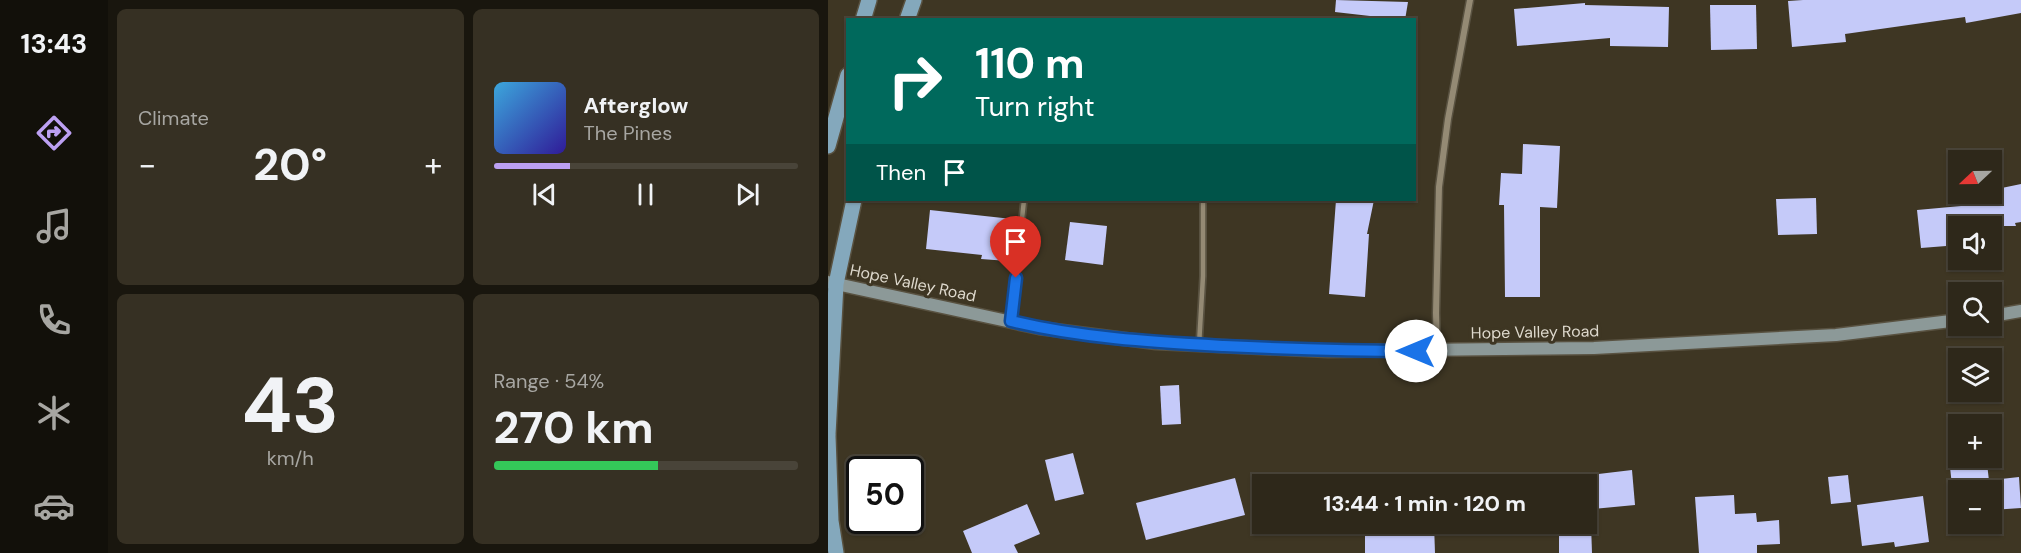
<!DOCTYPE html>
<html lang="en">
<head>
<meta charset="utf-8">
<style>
  body { margin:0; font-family:"DM Sans",sans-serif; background:#363023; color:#f1f3f6; height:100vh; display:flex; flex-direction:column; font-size:22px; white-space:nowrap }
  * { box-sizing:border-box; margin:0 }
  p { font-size:20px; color:#a7a6a2 }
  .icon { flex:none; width:33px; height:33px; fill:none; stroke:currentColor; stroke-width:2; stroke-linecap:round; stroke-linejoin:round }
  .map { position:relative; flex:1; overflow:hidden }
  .drawer { display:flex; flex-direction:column; gap:9px; padding:9px; background:#19160e; width:720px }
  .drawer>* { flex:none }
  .banner { position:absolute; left:18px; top:18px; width:570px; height:183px; border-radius:0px; box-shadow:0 2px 4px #0004,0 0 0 2px #494439; background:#00695c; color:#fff; overflow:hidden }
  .needle { width:39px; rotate:248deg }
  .tools { position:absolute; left:1120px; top:150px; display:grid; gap:12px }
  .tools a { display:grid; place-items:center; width:54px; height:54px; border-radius:0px; background:#2e281a; box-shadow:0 2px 4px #0004,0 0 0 2px #494439; font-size:30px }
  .speed { position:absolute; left:18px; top:456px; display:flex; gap:12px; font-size:30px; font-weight:700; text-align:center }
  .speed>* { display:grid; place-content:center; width:78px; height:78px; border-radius:50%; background:#2e281a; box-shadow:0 2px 4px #0004,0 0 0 2px #494439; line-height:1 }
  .speed .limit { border:3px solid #111; border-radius:9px; background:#fff; color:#111 }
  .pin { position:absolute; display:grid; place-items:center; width:51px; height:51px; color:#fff; margin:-62px -26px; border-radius:50% 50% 50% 0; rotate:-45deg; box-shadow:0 0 6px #0007 }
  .pin .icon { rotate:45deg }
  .me { position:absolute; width:66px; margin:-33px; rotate:270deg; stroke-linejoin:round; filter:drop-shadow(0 0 4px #0008) }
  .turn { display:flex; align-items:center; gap:21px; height:126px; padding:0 30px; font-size:27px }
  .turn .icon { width:78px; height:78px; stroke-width:2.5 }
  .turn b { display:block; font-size:42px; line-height:51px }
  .then { display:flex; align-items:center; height:57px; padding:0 30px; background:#0003; gap:12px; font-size:22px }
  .big { font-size:45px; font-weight:700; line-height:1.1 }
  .drawer .card { flex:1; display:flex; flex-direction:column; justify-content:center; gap:9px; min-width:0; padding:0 21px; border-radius:9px; background:#363023 }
  .drawer .dial { align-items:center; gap:0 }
  .dial b { font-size:78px; line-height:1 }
  .song { display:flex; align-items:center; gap:18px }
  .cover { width:72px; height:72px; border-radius:9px; background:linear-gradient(135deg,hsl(200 70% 55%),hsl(250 70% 35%)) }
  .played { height:6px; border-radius:3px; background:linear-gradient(90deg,#bca0f2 25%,#494439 25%) }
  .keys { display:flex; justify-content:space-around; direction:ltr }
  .heat { display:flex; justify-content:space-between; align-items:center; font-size:33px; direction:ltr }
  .charge { height:9px; border-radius:4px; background:linear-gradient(90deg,#34c759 54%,#494439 0) }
  .drawer .tiles { flex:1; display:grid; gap:9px; grid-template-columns:repeat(2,1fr) }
  .trip { position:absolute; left:424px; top:474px; width:345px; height:60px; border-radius:0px; background:#2e281a; box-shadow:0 2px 4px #0004,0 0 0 2px #494439; font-weight:700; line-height:60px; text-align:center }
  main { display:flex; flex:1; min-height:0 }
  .tabs { display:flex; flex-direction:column; width:108px; justify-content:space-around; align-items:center; background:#12100a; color:#a7a6a2 }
  .tabs .icon { width:42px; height:42px }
  .tabs .selected { color:#bca0f2 }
  .tabs b { font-size:27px; color:#f1f3f6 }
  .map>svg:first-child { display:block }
  .building { fill:#c5caf9 }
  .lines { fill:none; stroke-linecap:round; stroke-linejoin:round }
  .lane-casing { stroke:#595241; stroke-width:8 }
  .street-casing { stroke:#595241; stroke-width:9 }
  .secondary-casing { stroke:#595241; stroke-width:15 }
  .primary-casing { stroke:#595241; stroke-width:18 }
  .lane { stroke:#948a74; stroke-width:4.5 }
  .street { stroke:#948a74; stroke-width:6 }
  .secondary { stroke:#8c9998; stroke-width:12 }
  .primary { stroke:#84a8bc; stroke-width:15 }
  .route-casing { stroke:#114b97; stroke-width:15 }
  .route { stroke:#1a73e8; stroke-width:10 }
  .labels { text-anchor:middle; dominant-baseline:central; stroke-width:6; stroke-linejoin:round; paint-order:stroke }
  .street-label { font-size:16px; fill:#ded9cd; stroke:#3e3623 }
</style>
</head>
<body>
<main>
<nav class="tabs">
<b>13:43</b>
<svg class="icon selected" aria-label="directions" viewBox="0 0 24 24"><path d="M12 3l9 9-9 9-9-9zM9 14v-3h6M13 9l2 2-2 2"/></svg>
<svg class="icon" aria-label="music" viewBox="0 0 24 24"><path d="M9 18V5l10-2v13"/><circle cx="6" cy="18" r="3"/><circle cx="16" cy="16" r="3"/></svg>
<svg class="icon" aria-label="phone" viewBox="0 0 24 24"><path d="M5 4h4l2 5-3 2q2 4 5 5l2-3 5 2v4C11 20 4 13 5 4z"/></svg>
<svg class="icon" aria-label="climate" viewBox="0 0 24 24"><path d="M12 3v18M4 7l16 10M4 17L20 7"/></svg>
<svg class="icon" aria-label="car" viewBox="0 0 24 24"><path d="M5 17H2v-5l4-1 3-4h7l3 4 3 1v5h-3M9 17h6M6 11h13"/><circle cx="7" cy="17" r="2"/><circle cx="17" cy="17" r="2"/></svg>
</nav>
<section class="drawer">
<div class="tiles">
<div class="card"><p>Climate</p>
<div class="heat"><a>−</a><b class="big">20°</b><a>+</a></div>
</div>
<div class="card">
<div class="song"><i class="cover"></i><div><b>Afterglow</b><p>The Pines</p></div></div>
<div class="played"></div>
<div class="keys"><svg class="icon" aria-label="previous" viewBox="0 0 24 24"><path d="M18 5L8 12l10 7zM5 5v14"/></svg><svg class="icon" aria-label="pause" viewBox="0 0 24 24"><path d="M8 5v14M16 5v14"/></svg><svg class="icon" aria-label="next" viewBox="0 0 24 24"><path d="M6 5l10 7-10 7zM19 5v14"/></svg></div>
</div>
<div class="card dial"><b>43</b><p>km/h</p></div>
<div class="card"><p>Range · 54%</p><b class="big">270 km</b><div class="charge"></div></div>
</div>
</section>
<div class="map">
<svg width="1193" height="553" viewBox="0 0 1193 553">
  <rect width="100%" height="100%" fill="#3e3623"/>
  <g class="building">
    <path d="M508,0L580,2L577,20L507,12Z"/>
    <path d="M975,0H1193V13L1138,23L1137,17L1017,34L1018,42L964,47L960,1Z"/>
    <path d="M757,3V5L841,7L840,47L782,46V38L689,46L686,9Z"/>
    <path d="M882,5H928L929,49L883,50Z"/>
    <path d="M695,144L732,146L729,208L712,207V297H677L676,205H671L673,173L694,174Z"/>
    <path d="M1193,184V222L1187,223L1188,226H1131V245L1093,248L1089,210L1166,203L1164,190Z"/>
    <path d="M988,198L989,234L950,235L948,199Z"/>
    <path d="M508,200H546L539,234H541L537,297L501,294Z"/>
    <path d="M102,210L184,219L180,261L153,259L154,255L98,249Z"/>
    <path d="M242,222L279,226L275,265L237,260Z"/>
    <path d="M351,385L353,424L334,425L332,386Z"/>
    <path d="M245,453L256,494L227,501L217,460Z"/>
    <path d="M1159,463L1162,490H1131V494L1125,495L1122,467Z"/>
    <path d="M804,470L807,505L765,509L762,475Z"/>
    <path d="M1020,475L1023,502L1003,504L1000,477Z"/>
    <path d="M1191,477L1193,508L1164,510V480Z"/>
    <path d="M407,478L417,515L318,540L308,503Z"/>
    <path d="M906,495L907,514L928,513L929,522L951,520L952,544L929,545V553H871L867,497Z"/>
    <path d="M1095,496L1101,542L1067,547L1066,542L1034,546L1029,505Z"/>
    <path d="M199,504L212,534L186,545L190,553H144L135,531Z"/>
    <path d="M537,524H606L607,553H537Z"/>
    <path d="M731,524H763L764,553H731Z"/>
  </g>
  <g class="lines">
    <g class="lane-casing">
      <g id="lane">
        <path d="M183,321L196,200"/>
        <path d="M371,345L375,276V200"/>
      </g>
    </g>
    <g class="street-casing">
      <path id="street" d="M609,350L608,313L611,187L620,119L642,0"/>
    </g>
    <g class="secondary-casing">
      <g id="secondary">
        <path d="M0,282L211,328L328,343L500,351L766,348L1008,335L1131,320"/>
        <path d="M1164,316L1193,311"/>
      </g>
    </g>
    <g class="primary-casing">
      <g id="primary">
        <path d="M35,20L41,0"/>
        <path d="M79,20L86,0"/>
        <path d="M0,146L20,75"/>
        <path d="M0,434L8,284L26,200"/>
        <path d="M0,436L3,521L8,553"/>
      </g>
    </g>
    <use href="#lane" class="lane"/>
    <use href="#street" class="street"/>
    <use href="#secondary" class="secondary"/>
    <use href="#primary" class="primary"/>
  </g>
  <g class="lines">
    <g class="route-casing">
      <path id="route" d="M188,278L183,321C252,338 325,342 396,346C460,349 523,351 588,351"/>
    </g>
    <use href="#route" class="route"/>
  </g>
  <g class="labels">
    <g class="street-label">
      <text transform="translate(85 283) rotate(12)">Hope Valley Road</text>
      <text transform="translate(707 332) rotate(-1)">Hope Valley Road</text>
    </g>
  </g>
</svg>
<div class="tools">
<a><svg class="needle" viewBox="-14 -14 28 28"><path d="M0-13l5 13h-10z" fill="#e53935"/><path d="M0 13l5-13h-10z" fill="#a7a6a2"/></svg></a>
<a><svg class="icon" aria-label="sound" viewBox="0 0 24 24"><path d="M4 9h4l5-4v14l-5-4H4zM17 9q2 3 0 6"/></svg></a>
<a><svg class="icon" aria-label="search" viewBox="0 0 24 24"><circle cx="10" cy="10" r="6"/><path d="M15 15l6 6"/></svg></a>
<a><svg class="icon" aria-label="layers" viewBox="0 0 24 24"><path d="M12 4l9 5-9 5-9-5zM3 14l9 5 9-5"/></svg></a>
<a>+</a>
<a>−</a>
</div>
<div class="speed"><div class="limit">50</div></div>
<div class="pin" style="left:188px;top:278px;background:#d93025"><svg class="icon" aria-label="arrive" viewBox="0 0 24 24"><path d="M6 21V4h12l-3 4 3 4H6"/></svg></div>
<svg class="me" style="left:588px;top:351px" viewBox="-20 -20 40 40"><circle r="19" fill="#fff"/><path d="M0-13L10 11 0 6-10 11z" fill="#1a73e8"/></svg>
<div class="trip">13:44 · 1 min · 120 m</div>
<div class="banner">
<div class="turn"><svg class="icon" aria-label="right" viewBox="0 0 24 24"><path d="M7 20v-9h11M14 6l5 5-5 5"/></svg><div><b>110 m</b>Turn right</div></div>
<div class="then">Then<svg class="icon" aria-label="arrive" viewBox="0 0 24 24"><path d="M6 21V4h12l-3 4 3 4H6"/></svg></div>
</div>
</div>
</main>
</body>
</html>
